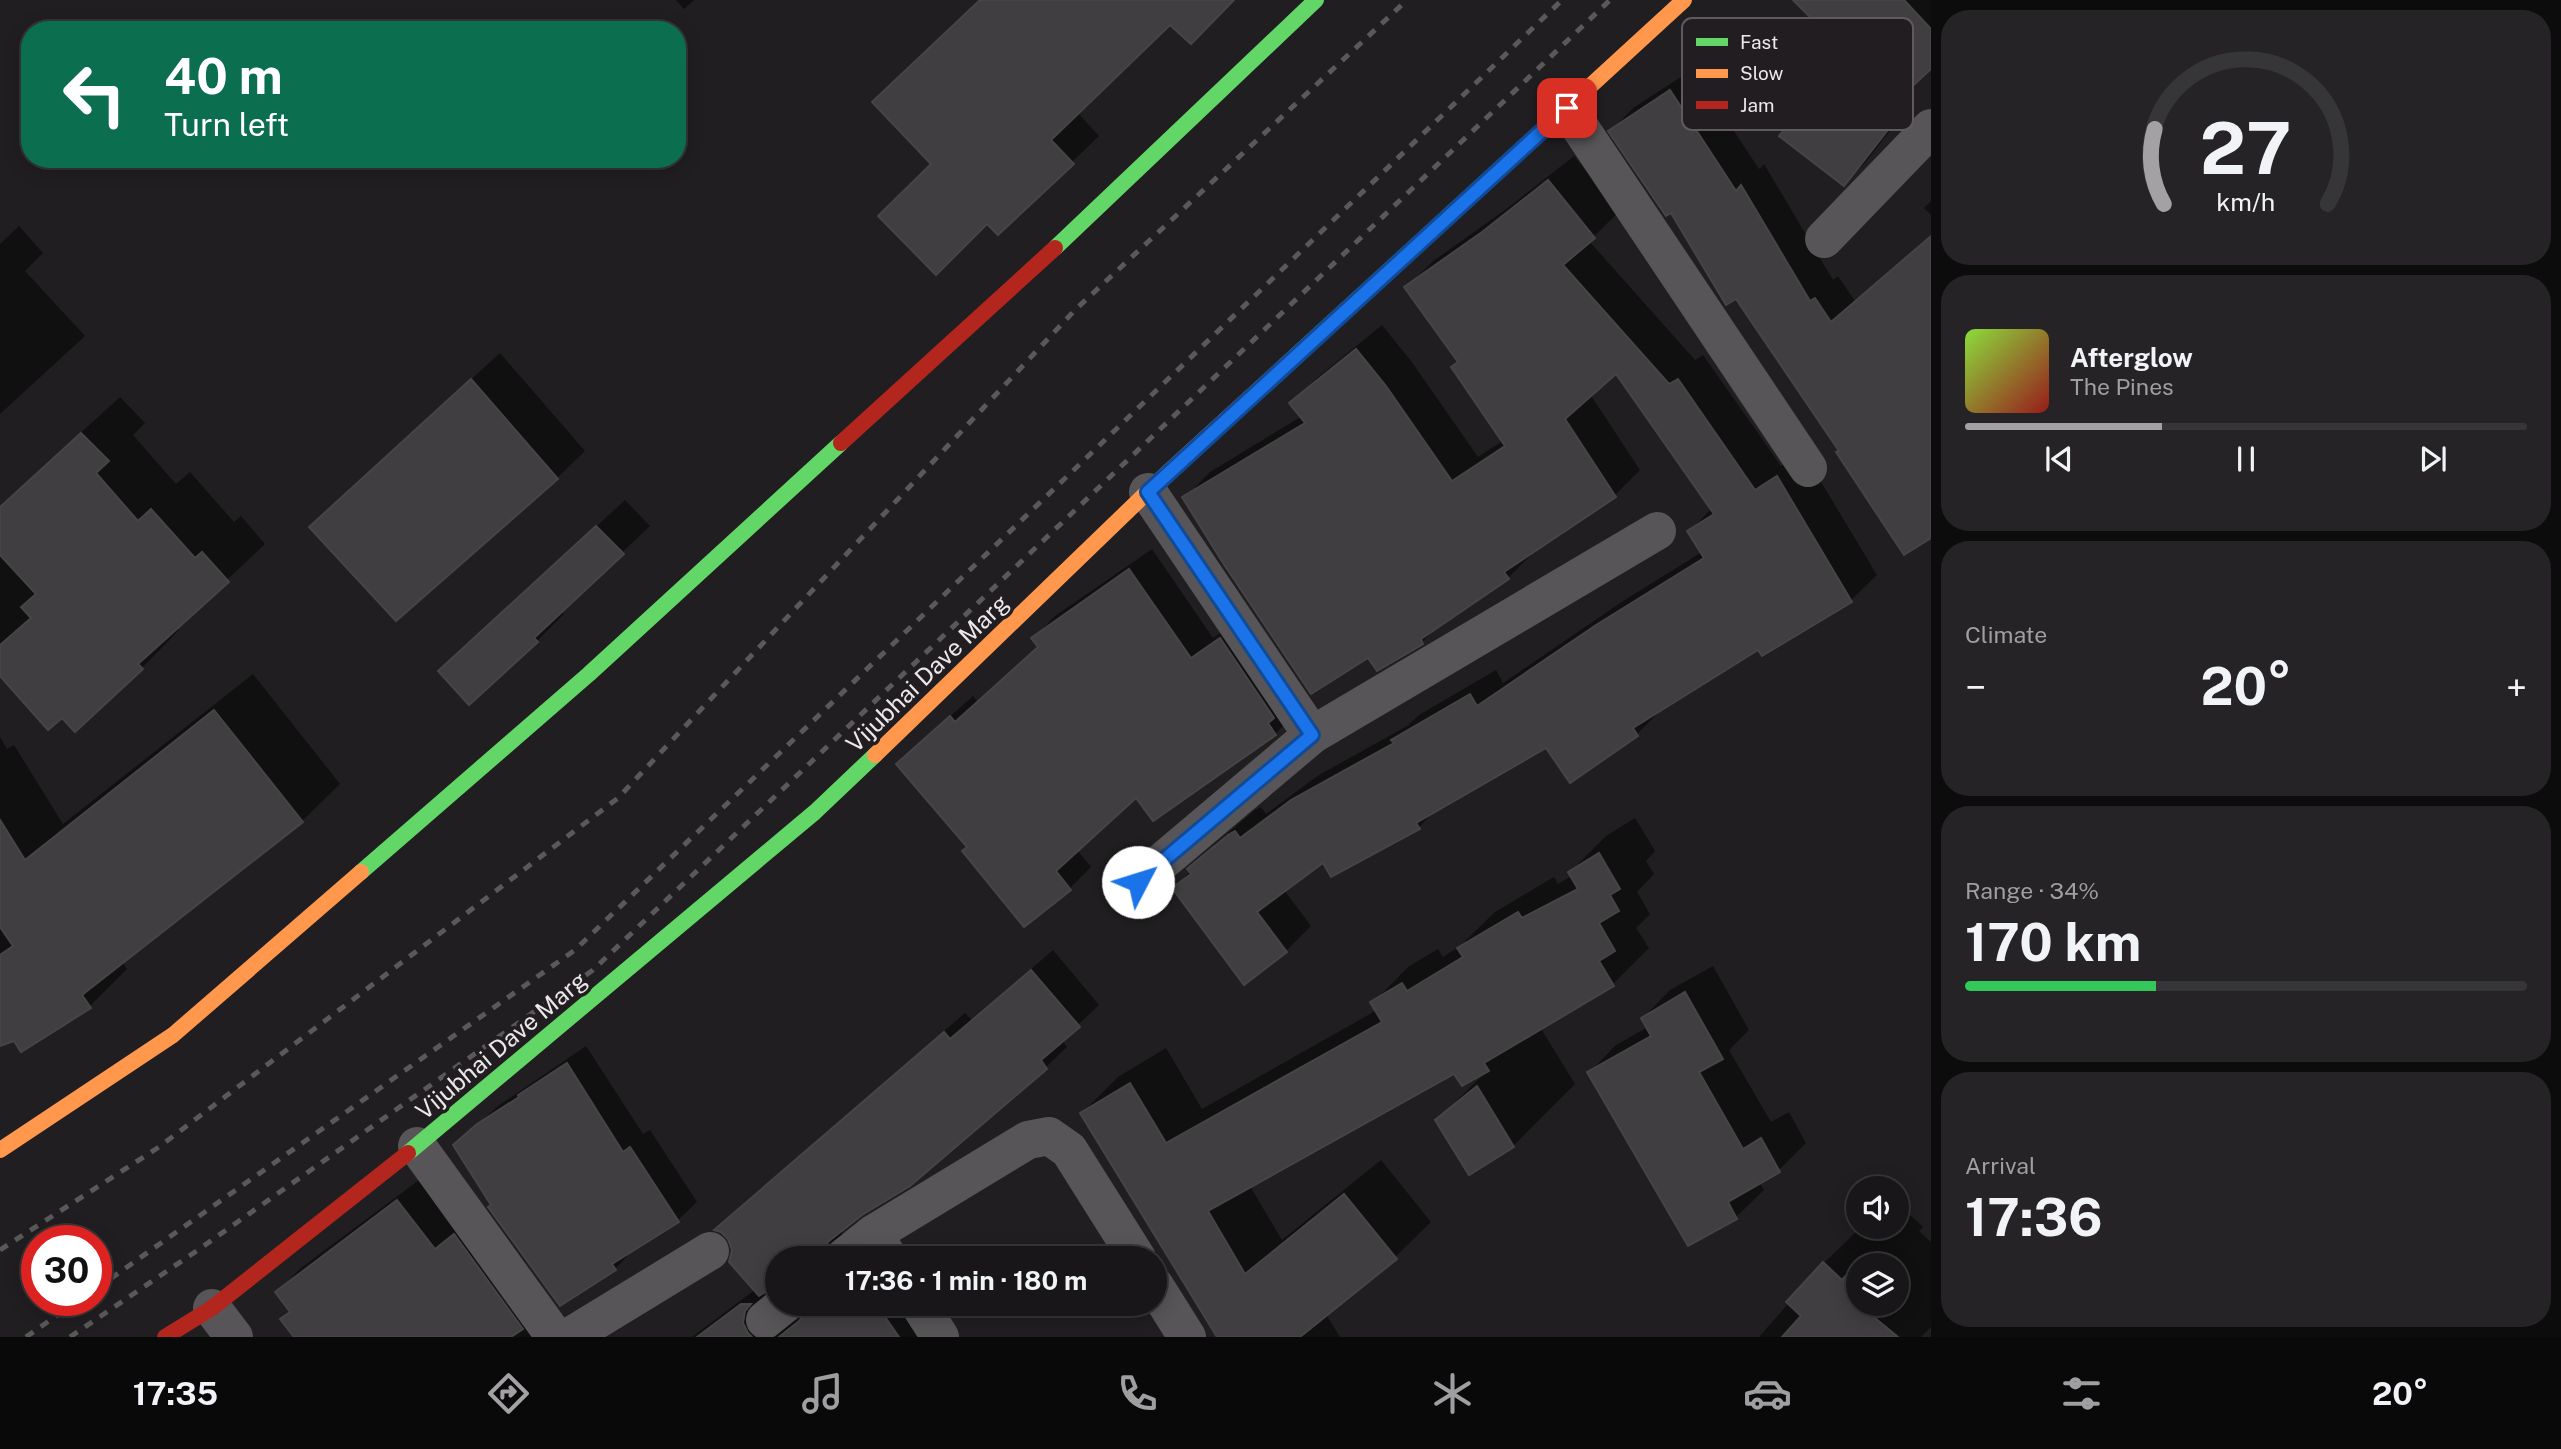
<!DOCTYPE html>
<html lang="en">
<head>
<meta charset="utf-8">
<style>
  body { margin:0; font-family:"Public Sans",sans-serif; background:#252325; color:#f1f3f6; height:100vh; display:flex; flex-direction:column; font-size:26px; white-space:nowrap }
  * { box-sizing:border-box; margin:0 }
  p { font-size:23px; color:#9f9fa2 }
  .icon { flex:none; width:38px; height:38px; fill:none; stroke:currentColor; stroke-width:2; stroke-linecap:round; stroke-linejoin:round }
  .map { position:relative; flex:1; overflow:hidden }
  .panel { display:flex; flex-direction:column; gap:10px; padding:10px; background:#0d0c0d; width:630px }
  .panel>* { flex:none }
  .guide { position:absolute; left:21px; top:21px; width:665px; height:147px; border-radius:28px; box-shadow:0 4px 18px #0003,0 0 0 2px #363537; background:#0b6e4f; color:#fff; overflow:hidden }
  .tools { position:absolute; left:1846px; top:1176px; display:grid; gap:14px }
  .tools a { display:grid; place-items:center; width:63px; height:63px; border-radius:50%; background:#181618; box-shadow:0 4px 18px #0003,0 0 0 2px #363537; font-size:35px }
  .speed { position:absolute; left:21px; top:1225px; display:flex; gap:14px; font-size:35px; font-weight:700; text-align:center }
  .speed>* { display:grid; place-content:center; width:91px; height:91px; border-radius:50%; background:#181618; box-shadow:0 4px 18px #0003,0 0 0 2px #363537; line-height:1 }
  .speed .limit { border:10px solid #d22; background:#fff; color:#111 }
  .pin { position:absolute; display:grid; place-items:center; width:60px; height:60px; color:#fff; margin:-30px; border-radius:14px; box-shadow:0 4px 10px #0006 }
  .me { position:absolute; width:77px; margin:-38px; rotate:50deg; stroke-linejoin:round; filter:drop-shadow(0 0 5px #0008) }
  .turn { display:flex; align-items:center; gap:24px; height:147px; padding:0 28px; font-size:32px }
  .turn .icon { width:91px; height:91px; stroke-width:2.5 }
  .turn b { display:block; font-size:49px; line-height:60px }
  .big { font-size:52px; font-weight:700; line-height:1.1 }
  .panel .widget { flex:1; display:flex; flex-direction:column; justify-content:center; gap:10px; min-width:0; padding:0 24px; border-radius:28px; background:#252325 }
  .panel .dial { align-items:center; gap:0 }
  .dial svg { height:182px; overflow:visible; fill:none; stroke:#363537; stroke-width:7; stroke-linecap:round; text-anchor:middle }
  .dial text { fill:#f1f3f6; stroke:none }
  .song { display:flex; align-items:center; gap:21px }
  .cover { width:84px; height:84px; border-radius:10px; background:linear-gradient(135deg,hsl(90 70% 55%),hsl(0 70% 35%)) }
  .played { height:7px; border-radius:4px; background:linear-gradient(90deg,#a4a1a5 35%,#363537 35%) }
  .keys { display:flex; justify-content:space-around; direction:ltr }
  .heat { display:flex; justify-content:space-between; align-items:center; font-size:38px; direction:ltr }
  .charge { height:10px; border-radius:5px; background:linear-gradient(90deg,#34c759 34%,#363537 0) }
  .trip { position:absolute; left:765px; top:1246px; width:402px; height:70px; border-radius:35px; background:#181618; box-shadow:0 4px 18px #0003,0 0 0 2px #363537; font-weight:700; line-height:70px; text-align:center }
  .tab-bar { display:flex; height:112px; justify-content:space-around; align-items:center; background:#0a090a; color:#9f9fa2 }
  .tab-bar .icon { width:49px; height:49px }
  .tab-bar .current { color:#a4a1a5 }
  .tab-bar b { font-size:32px; color:#f1f3f6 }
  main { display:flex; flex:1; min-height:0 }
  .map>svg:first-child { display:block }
  .shadow { fill:#0007; fill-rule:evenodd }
  .building { fill:#403e40; stroke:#464546; stroke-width:2 }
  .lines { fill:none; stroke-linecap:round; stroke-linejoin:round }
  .street { stroke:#575557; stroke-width:38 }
  .fast { stroke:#63d668; stroke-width:16 }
  .slow { stroke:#ff974d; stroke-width:16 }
  .jam { stroke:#b3261e; stroke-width:16 }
  .rail { stroke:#5a595a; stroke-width:5; stroke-dasharray:9 9; stroke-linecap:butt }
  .route-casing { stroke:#114b97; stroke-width:18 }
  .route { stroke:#1a73e8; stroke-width:12 }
  .labels { text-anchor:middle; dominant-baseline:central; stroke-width:7; stroke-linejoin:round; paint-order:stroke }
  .street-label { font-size:24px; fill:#ebe8ec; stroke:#211d21 }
  .key { fill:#211d21; stroke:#5e5a5e; stroke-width:2 }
  .key-label { font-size:19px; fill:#ebe8ec }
</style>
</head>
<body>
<main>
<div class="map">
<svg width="1931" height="1337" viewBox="0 0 1931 1337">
  <rect width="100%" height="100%" fill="#201e20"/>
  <g class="shadow">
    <path d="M676,0H694L684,9Z"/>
    <path d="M980,0H1232L1170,22L1077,112L1099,136L998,233L933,164Z"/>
    <path d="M1796,0H1931V67L1899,96L1910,105L1865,163L1844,184L1848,52Z"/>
    <path d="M1693,69L1759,169L1764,164L1833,280L1838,276L1855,301L1931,235V536L1841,451L1737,296L1611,131L1633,108Z"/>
    <path d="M1574,156L1619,212L1589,241L1695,360L1703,355L1781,466L1803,452L1877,575L1851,600L1762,653L1759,648L1662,709L1637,734L1546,746L1438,808L1418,828L1324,860L1284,890L1311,926L1286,951L1174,889L1215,844L1255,810L1261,807L1266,814L1319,775L1407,726L1419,715L1496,670L1503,683L1623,601L1702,552L1690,531L1712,508L1616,371L1590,394L1640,470L1615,495L1532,551L1533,553L1508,578L1442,622L1422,642L1368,655L1185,498L1210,472L1302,416L1292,403L1317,378L1382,325L1411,361L1478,457L1504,440L1459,361L1407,287L1432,262L1509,207Z"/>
    <path d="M1931,201V215L1924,208Z"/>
    <path d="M19,226L43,253L25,271L85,336L0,414V244Z"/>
    <path d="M500,353L585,451L557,478L339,500Z"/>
    <path d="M120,397L145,423L133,435L176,484L190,472L234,522L241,516L265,544L176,628L179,630L142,668L62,716L0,676V506Z"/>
    <path d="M625,500L650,526L561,610L564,614L537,641L440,671Z"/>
    <path d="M1152,549L1213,638L1242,618L1297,712L1275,734L1153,819L1136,795L1077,850L1091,867L1070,888L969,846L920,743L973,696L978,702L1039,646L1034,638L1055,616Z"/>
    <path d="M253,674L340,784L302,821L122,961L127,969L90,1006L22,1049L15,1039L0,1044V737L7,749L14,745L63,824Z"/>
    <path d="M1635,818L1655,851L1646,861L1654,874L1637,892L1650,914L1636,928L1649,948L1613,984L1540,1027L1575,1084L1513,1146L1437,1120L1487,1071L1455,1072L1250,1186L1282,1240L1381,1160L1431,1222L1395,1257L1326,1314L1340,1337H1219L1082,1113L1118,1077L1166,1048L1202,1109L1377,1010L1373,1003L1408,967L1438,949L1443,957L1461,945L1495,912L1554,877L1558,884L1572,876L1570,872L1606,836Z"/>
    <path d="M1053,950L1099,1005L1062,1040L1067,1047L1046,1067L843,1228L841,1239L857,1258H777V1283L765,1290L764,1302L791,1321L807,1312L808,1304H911L934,1337H692L756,1289L734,1250L730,1238L717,1229L737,1210L965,1013L972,1020Z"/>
    <path d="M1713,966L1749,1030L1729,1050L1771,1122L1789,1112L1806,1143L1779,1170L1759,1182L1764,1190L1736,1217L1589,1073L1616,1045L1648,1027L1643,1018L1670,990Z"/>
    <path d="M586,1046L643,1134L650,1130L697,1202L678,1220L633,1250L615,1269L493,1205L455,1145L498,1106Z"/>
    <path d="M423,1177L543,1337H296L291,1311L277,1292L301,1268Z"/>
    <path d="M1897,1203L1923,1227L1919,1231L1931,1242V1327L1921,1337H1759L1824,1263L1861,1227H1897ZM1858,1265H1897V1304H1858Z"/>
  </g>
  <g class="building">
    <path d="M980,0H1234L1191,44L1170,25L1051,140L1074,164L998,235L987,224L936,275L878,216L931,164L872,102Z"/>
    <path d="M1793,0H1904L1931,29V69L1879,117L1891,126L1844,186L1779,136L1845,52Z"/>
    <path d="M1670,90L1736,191L1741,185L1810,301L1815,298L1831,322L1931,236V538L1904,555L1836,452L1839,451L1736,299L1726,305L1671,213L1666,216L1608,131Z"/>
    <path d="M1548,180L1595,238L1563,265L1669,384L1678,379L1755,490L1777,476L1852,602L1762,656L1758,650L1633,728L1638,736L1570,783L1546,748L1416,823L1420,829L1331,877L1323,863L1257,912L1287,952L1244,985L1172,888L1191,874L1187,869L1228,835L1235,831L1240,838L1291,800L1394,743L1391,740L1470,694L1477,706L1596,625L1704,558L1687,531L1714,514L1616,374L1565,419L1616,497L1504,572L1509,579L1421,639L1423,644L1377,671L1368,658L1311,694L1223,563L1182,497L1305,423L1289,403L1356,349L1386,386L1452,481L1505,446L1451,367L1458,362L1404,287L1482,232Z"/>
    <path d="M471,379L558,479L396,621L309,527Z"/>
    <path d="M81,433L109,461L96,473L138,521L151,509L195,558L202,552L229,582L138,664L143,669L75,732L62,718L48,730L0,676V645L31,618L21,607L36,594L0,555V507Z"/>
    <path d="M596,526L624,554L534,638L538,642L469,705L438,671Z"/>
    <path d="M1129,569L1191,658L1220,638L1274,718L1268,723L1276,735L1153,821L1136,798L1056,871L1071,890L1024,927L962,851L967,847L896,764L950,716L955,722L1038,647L1031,638Z"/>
    <path d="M214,710L303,822L82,995L91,1008L21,1052L14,1041L0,1046V955L13,946L0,927V820L25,860Z"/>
    <path d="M1599,853L1620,889L1610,895L1619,911L1599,923L1615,951L1599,961L1614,986L1484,1063L1489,1071L1462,1086L1454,1074L1208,1211L1245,1274L1344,1194L1397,1259L1300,1337H1217L1080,1113L1130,1083L1166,1143L1382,1022L1370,1002L1402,983L1407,991L1463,957L1457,948L1518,912L1522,918L1578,889L1568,872Z"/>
    <path d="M1031,970L1080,1027L1041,1060L1047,1069L910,1186L862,1215L829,1241L823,1249L822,1258H777V1284L759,1296L729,1262L732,1250L728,1239L721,1232L714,1230L944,1032L950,1039Z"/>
    <path d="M1685,992L1723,1059L1699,1072L1743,1149L1761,1138L1780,1172L1728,1202L1737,1219L1688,1246L1587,1072L1651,1036L1641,1018Z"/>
    <path d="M567,1063L623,1152L630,1147L679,1222L612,1264L616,1270L560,1306L488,1207L491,1205L453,1145L477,1124L519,1097L518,1095Z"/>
    <path d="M1477,1086L1514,1147L1469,1175L1435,1120Z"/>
    <path d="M397,1200L435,1249L454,1234L523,1329L511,1337H294L280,1319L290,1312L275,1292Z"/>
    <path d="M1823,1262L1842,1280L1858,1262V1304L1898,1337H1782L1801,1316L1786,1302Z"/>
    <path d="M741,1304H751L745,1311L743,1323L748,1333L752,1337H697Z"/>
    <path d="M806,1304H876L899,1337H779L799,1321L805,1313Z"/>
  </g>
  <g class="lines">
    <g class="street">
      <path d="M1567,108L1808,468"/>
      <path d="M1824,239L1931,128"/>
      <path d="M1148,492L1312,735"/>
      <path d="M1138,882L1312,735L1657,531"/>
      <path d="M417,1146L555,1337"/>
      <path d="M843,1258L873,1234"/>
      <path d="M889,1258L873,1234L1028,1140L1049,1136L1069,1150L1137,1258"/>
      <path d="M1155,1286L1187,1337"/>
      <path d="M919,1304L940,1337"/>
      <path d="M212,1308L234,1337"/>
      <path d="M765,1320L785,1304"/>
      <path d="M569,1337L710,1251"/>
    </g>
    <g class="fast">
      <path d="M1055,248L1316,0"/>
      <path d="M1316,337L1550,123"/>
      <path d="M361,872L589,674L841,443"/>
      <path d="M408,1153L815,812L875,755"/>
    </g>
    <g class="slow">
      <path d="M1550,123L1684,0"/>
      <path d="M875,755L1164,476L1316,337"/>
      <path d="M0,1150L173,1035L361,872"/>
    </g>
    <g class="jam">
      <path d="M841,443L1055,248"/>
      <path d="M165,1337L212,1308L408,1153"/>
    </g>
    <g class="rail">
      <path d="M0,1250L159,1147L618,798L1075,310L1407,0"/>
      <path d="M96,1289L575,950L1562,0"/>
      <path d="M26,1337L79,1300"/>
      <path d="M70,1337L198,1250L593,970L1610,0"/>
    </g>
  </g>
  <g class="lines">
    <g class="route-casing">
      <path id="route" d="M1138,882L1312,735L1148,492L1567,108"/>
    </g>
    <use href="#route" class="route"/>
  </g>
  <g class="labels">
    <g class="street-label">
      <text transform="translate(927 673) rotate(-44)">Vijubhai Dave Marg</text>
      <text transform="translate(501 1045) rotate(-40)">Vijubhai Dave Marg</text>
    </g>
  </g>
  <rect x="1682" y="18" width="231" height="112" rx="10" class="key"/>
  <rect x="1696" y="38" width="32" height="8" fill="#63d668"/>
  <rect x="1696" y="69" width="32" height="9" fill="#ff974d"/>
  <rect x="1696" y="101" width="32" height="8" fill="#b3261e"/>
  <g class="key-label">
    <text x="1740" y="49">Fast</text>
    <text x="1740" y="80">Slow</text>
    <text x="1740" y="112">Jam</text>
  </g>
</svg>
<div class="tools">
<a><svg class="icon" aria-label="sound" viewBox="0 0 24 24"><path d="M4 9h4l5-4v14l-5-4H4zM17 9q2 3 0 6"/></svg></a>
<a><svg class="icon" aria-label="layers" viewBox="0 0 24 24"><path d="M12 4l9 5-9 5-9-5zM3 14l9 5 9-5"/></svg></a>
</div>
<div class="speed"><div class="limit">30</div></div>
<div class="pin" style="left:1567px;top:108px;background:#d93025"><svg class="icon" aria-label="arrive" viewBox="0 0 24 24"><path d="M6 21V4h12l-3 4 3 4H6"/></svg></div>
<svg class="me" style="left:1138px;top:882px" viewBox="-20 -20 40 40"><circle r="19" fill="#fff"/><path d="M0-13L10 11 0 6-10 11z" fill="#1a73e8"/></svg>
<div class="trip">17:36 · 1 min · 180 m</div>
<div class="guide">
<div class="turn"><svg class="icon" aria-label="left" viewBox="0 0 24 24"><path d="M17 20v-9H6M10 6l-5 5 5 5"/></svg><div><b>40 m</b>Turn left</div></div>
</div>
</div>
<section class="panel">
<div class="widget dial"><svg viewBox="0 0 100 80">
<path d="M14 69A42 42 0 1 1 86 69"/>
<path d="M14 69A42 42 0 0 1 10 36" stroke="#a4a1a5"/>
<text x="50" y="56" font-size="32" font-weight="700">27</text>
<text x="50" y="72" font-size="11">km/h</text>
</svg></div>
<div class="widget">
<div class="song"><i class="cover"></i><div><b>Afterglow</b><p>The Pines</p></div></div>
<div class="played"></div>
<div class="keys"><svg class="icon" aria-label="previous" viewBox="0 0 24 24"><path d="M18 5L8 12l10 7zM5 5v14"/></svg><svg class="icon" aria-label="pause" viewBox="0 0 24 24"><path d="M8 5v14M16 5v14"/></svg><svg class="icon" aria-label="next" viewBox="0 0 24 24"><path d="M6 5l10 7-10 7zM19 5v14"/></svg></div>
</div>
<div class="widget"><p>Climate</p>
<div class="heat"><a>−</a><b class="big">20°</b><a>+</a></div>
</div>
<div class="widget"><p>Range · 34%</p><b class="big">170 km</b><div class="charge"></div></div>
<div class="widget"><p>Arrival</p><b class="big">17:36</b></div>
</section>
</main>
<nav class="tab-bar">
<b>17:35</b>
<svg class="icon current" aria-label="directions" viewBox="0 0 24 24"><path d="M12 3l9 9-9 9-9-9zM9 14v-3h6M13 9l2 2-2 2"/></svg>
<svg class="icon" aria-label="music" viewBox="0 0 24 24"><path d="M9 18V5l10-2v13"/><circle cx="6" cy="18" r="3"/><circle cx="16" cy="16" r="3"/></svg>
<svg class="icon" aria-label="phone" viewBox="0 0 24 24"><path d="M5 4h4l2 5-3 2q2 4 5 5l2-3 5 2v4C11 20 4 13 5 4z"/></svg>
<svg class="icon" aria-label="climate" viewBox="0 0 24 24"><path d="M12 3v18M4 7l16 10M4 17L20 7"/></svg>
<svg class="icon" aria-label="car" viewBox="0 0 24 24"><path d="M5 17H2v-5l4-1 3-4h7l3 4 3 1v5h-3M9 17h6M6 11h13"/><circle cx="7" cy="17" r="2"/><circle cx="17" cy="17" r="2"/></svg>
<svg class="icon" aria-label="filters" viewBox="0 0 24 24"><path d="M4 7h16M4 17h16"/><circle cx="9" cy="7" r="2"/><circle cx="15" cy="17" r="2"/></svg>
<b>20°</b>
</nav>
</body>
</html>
